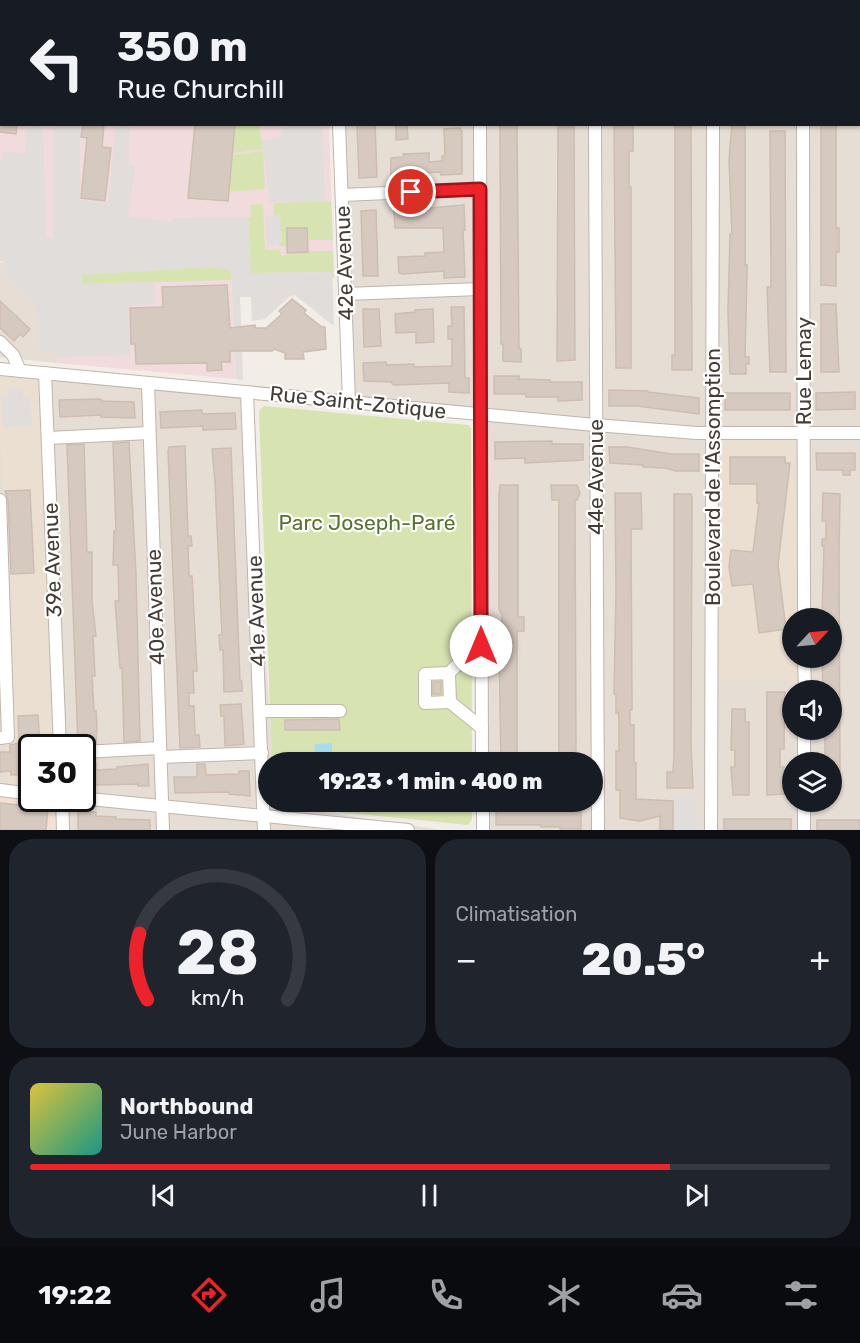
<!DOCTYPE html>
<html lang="fr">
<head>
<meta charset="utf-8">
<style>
  body { margin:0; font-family:Rubik,sans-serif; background:#20242c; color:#f1f3f6; height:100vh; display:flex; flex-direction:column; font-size:22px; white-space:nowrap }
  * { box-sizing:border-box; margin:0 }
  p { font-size:20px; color:#9ea1a6 }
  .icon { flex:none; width:33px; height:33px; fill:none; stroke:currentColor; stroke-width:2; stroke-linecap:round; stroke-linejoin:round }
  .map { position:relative; height:830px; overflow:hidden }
  .sheet { display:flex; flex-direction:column; gap:9px; padding:9px; background:#0d0f14; flex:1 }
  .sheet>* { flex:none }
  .banner { position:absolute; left:0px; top:0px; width:861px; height:126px; box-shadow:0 2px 4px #0004; background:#171b24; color:#f1f3f6; overflow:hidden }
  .needle { width:39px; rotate:64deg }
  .buttons { position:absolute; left:782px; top:608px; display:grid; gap:12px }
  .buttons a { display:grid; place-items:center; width:60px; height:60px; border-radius:50%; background:#171b24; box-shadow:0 2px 4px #0004; font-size:30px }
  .speed { position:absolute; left:18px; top:734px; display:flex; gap:12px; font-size:30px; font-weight:700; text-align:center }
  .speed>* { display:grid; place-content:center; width:78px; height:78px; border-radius:50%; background:#171b24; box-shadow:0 2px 4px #0004; line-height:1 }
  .speed .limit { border:3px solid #111; border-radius:9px; background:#fff; color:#111 }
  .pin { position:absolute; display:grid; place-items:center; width:51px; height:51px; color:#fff; margin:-26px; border:3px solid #fff; border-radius:50%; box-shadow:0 2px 6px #0007 }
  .me { position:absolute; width:66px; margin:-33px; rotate:0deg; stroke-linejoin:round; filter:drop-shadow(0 0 4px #0008) }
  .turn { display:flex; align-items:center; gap:21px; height:126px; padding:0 18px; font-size:27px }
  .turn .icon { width:78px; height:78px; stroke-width:2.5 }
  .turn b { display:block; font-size:42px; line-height:51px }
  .big { font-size:45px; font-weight:800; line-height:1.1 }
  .sheet .tile { flex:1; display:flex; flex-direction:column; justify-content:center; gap:9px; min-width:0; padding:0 21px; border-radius:24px; background:#20242c }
  .sheet .dial { align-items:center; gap:0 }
  .dial svg { height:156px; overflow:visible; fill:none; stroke:#363941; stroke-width:7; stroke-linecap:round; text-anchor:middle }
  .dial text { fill:#f1f3f6; stroke:none }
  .song { display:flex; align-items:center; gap:18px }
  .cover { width:72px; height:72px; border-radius:9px; background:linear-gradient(135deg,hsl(50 70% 55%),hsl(170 70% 35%)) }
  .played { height:6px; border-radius:3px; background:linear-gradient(90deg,#ed222b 80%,#363941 80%) }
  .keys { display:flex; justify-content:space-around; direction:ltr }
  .heat { display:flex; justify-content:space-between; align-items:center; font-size:33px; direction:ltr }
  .sheet .tiles { flex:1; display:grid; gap:9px; grid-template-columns:1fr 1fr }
  .tile:last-child { grid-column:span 2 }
  .trip { position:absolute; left:258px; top:752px; width:345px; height:60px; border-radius:30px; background:#171b24; box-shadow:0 2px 4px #0004; font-weight:800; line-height:60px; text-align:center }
  .tabs { display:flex; height:96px; justify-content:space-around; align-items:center; background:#090b0e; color:#9ea1a6 }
  .tabs .icon { width:42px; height:42px }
  .tabs .selected { color:#ed222b }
  .tabs b { font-size:27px; color:#f1f3f6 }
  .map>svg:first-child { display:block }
  .residential { fill:#e6ddd5; fill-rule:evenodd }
  .commercial { fill:#f3dfd3 }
  .education { fill:#ebdfd1 }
  .medical { fill:#f2dbdc }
  .green { fill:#d7e4b2 }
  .parking { fill:#e1dddb }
  .water { fill:#a6ddec }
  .building { fill:#d6c9c0; stroke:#cebdb0; stroke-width:1.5 }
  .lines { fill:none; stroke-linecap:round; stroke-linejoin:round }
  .minor-casing { stroke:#c0b5ad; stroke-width:14 }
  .minor { stroke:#fff; stroke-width:12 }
  .route-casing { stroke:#9a161c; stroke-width:15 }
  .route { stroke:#ed222b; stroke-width:10 }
  .labels { text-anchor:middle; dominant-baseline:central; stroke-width:4.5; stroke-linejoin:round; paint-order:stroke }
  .street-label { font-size:21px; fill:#453c36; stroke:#fff }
  .park-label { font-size:21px; fill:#55732d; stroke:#fff }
</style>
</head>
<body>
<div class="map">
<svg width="860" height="830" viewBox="0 0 860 830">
  <rect width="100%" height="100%" fill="#f2ede7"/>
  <g class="residential">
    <path d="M333,0H481V1L334,2Z"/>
    <path d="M860,8V830H483V801H592V762H482L481,415L349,402L338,125L860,124ZM792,618H831V657H792ZM792,690H831V729H792ZM792,762H831V801H792Z"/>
    <path d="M53,260L57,363L0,357V262Z"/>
    <path d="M0,369L247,392L273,762H268V801H276L277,805L442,830H63L62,798H82V747H32L31,794L0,790Z"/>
  </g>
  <path class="commercial" d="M0,790L32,798H62L63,830H0Z"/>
  <g class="education">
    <path d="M0,369L45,373L60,747H32L31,794L8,791L5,741L9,675L0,428Z"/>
    <path d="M804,432V618H792V657H804L805,681L711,680L712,433Z"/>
  </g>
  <path class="medical" d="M0,0H324V2H2V124L329,125L334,272L231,273L236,379L57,363L53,260L0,261Z"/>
  <g class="green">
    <path d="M235,125H259L263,149L232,153Z"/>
    <path d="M263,151L265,189L228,192L232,155Z"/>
    <path d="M331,201L333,240H307L306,228H287V246H279V244H282L280,215H274V203Z"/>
    <path d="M263,204L265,250H280L281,256L308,251H333L334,278H331L332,272L251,273L248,217H251L250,205Z"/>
    <path d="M206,267L228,269L231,273L232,280L82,284V275Z"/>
    <path d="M264,406L468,425L471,428L472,762H272L259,411Z"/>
    <path d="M274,801H472V819L468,825L280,806Z"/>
  </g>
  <g class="parking">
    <path d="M282,124L322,125L325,201L270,202L262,141L280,138Z"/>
    <path d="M27,125H43L46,238H54L53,125H80V200L108,204L116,125H129V164L135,167L128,217L168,221L175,218L248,217L251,273L332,272L334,325L331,324L295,295L290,296L265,319L252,321L251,297H240L243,380L236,379L231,273L228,269L206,267L82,275V284L154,282L155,304L128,306L130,355L57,357L56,350H38L36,305L5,275L4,261H0V166L3,151L25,154Z"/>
    <path d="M280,215L282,244L267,245L265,216Z"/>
    <path d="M8,388L23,389V397H30L32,426L3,427L1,397L8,396Z"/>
    <path d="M197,759L198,793L186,792L179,771H171L170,760Z"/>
    <path d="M673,796H694V815H697V830H673Z"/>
  </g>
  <path class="water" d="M332,743V762H299L314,760L315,744Z"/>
  <g class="building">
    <path d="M0,124H17L16,134L0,132Z"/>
    <path d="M83,124H104L102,147L111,148L105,201L81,198L87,138L81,137Z"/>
    <path d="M195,124H235L228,201L188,198Z"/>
    <path d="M357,124H375L377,177L359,178Z"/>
    <path d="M396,124H407L408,139L396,140Z"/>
    <path d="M500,124H517L519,349H521V362L503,361V344H501Z"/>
    <path d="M732,124H745V265H747V275L745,357H749V364H746V374H730L728,312L730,234H732L729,160Z"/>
    <path d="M821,124H836V228H839V252H836V286L821,285Z"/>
    <path d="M633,125V151H629V187H631V368H616L614,126Z"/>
    <path d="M675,126H691L692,370H672V355H675Z"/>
    <path d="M558,127H574L575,360L557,361Z"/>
    <path d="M460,128L462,132V174L441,175L440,172L391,175V158L404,157L403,154L429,153V162L442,161V156H445L444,129Z"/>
    <path d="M770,131H785L786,372H770L767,287H771Z"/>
    <path d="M464,205L465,230H463L465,277L444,278V271L403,274L399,273L398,257L425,256V253L444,252L443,228H395L394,211Z"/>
    <path d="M376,210L378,276H363L361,211Z"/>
    <path d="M287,228H307L308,252L287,253Z"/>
    <path d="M227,285L230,328L255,325V328H266L282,314L279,311L292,299L306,310L304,313L322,327H325L326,349L303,352L304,359H285V353L274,349L272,351H230V362H221L222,370L207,371V363L136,364L135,344H131L130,308L163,307L162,287Z"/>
    <path d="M0,301L30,329L23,337L20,334L14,341L0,328Z"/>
    <path d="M821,304H836L839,372H821Z"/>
    <path d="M451,307H464L465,378H469V393L449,392V383L395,385L392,384V382L364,381L363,363L386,362L387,365L414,364V367L452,366V339H448V326H452Z"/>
    <path d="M363,309H379L381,346L364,347Z"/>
    <path d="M433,309L434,342L416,343V332L396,333L395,314L415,312V310Z"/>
    <path d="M494,376H519V379L550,380V382H582V400L558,401V397H526V394H494Z"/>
    <path d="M609,390L648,391V392L699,398V414L637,406H609Z"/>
    <path d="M855,392V409L816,410V393Z"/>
    <rect x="725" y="393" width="65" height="17"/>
    <path d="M101,399V401L134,402L135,418L101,417V415L60,417L59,400Z"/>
    <path d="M202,410V414L235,413L236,429L203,430V426L161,428L160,412Z"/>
    <path d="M552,441V444H583V460L525,463V458L495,459V442Z"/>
    <path d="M129,442L136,575L140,741L124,742L122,668H120L115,601H119L118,565H113L114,531H116L113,443Z"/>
    <path d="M84,444L87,552H92V601L96,636H93L95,676H92L94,711H96L97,726L96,743L78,745L67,445Z"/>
    <path d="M185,446L188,536H191L192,546H188L189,576H192L197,671H193L194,693H189V706H194L195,735H199L200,747L180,748L168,451L169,447Z"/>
    <path d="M609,447H627L671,454H699V471H676L665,468L643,467V465L610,463Z"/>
    <path d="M231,448L240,681H242V691L224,692L223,650H220L219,635H222L215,482L212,449Z"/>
    <path d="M816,453H855V470H850V475H843V470H817Z"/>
    <path d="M730,457H785V463H790L778,565L786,629L759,633L753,584L732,586L729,566L731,550L753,552L759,503H757V484H730Z"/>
    <path d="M500,485H518V617H524V631H517V762H501L499,647V640L502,636V614L499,610V495Z"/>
    <path d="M551,485H577L580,493L577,500H575L576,762H559V500H552Z"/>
    <path d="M30,490L34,573L11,574L8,500L5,491Z"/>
    <path d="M615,493H641L642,529H631L632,710H630V725H634V763H636V799L673,801V830H660V816L640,821L620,818V790H616V751H619V719L618,712L616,713V694H614L616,590Z"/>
    <path d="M823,493L840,494L839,553L840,776H831V762H825V729H831V690H823L822,661H831V617H822L824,546H822V539H826V521H822Z"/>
    <path d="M674,494H691L692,498L691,745L693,788H667V772H673L674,755Z"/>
    <rect x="433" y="682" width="8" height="12"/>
    <path d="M767,692H785L784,749H780V767H784V794L767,795Z"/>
    <path d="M241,704L244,744L225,746L224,716H221L220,705Z"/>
    <path d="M732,709H745V722H749V795H733L731,767H735V750H731Z"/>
    <path d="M38,715L40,747H32V774L11,775V771L0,772V752H10V745L19,743L18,716Z"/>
    <path d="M339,719L340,730H285V720Z"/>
    <path d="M96,763V770L117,769V767L148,764L149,786H138V784L96,785L82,782V764Z"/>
    <path d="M197,764H205L206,775L239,774V771H249L250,796L229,794V792L175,793L174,777H197Z"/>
    <path d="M496,801H515V804H534V806H562V801H581V829H560V827H541V825H496Z"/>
    <path d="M0,803L48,808L46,830H0Z"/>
    <path d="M78,812H96V816L116,817V819L150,820V830H78Z"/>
    <rect x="724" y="819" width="67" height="11"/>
    <rect x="817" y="820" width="43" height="10"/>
  </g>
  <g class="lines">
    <g class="minor-casing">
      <g id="minor">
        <path d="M333,0V2"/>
        <path d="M481,0V2"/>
        <path d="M590,0L607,2"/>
        <path d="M712,0V2"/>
        <path d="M803,0V2"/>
        <path d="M159,2L162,0"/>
        <path d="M268,2V0"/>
        <path d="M339,124L349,402"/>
        <path d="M480,124L482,762"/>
        <path d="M595,124L598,830"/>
        <path d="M803,124L804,618"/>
        <path d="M342,195L480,189"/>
        <path d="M345,294L480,289"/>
        <path d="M0,342L13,355L20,371"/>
        <path d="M0,369L595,425L697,433H860"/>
        <path d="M45,373L60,747"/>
        <path d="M148,383L163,830"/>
        <path d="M247,392L264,830"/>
        <path d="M48,438L149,433"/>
        <path d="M0,500L8,737L0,738"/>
        <path d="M804,657L805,690"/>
        <path d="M449,673L450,702L425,703V674L449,673L468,654L481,646"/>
        <path d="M450,702L482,728"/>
        <path d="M260,711H340"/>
        <path d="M82,752L160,748"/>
        <path d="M161,757L262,753"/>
        <path d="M804,762V729"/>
        <path d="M0,790L32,794"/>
        <path d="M62,798L63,830"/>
        <path d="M79,798L408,830"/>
        <path d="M483,801V830"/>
        <path d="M711,830L713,124"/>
        <path d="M804,830V801"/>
      </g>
    </g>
    <use href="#minor" class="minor"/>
  </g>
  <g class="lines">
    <g class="route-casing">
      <path id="route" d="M411,192L480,189L481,646"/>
    </g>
    <use href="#route" class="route"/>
  </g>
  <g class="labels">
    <g class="street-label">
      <text transform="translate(344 263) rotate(-92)">42e Avenue</text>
      <text transform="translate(803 371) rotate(-90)">Rue Lemay</text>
      <text transform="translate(358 402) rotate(6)">Rue Saint-Zotique</text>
      <text transform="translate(595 477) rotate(-90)">44e Avenue</text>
      <text transform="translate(712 477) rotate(-90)">Boulevard de l'Assomption</text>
      <text transform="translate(52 560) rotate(-92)">39e Avenue</text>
      <text transform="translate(155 607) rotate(-92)">40e Avenue</text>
      <text transform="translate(256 611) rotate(-92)">41e Avenue</text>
    </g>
    <g class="park-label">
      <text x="367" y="522">Parc Joseph-Paré</text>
    </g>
  </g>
</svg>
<div class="buttons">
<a><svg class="needle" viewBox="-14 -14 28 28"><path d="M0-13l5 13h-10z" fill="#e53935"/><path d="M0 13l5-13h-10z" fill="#9ea1a6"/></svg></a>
<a><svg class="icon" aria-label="sound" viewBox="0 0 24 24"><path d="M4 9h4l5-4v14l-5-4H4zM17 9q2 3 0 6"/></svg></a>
<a><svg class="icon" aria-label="layers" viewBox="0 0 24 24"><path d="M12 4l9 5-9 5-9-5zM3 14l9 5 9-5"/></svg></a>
</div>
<div class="speed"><div class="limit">30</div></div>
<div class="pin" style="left:411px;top:192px;background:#d93025"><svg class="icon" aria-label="arrive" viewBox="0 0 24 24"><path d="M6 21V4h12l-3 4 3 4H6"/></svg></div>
<svg class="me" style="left:481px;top:646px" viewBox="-20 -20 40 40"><circle r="19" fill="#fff"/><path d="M0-13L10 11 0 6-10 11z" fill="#ed222b"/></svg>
<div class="trip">19:23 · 1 min · 400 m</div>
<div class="banner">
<div class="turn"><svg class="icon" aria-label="left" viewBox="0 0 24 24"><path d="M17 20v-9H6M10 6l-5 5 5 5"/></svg><div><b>350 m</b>Rue Churchill</div></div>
</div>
</div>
<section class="sheet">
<div class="tiles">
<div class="tile dial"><svg viewBox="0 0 100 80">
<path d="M14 69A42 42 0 1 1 86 69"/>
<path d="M14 69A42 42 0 0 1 10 35" stroke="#ed222b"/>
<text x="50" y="56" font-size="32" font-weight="700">28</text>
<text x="50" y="72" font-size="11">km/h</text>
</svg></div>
<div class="tile"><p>Climatisation</p>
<div class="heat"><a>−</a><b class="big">20.5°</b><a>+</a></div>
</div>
<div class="tile">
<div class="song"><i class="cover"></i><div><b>Northbound</b><p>June Harbor</p></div></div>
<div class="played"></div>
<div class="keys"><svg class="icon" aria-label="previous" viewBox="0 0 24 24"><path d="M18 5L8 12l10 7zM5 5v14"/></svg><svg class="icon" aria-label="pause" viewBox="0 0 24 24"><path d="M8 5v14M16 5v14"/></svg><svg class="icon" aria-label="next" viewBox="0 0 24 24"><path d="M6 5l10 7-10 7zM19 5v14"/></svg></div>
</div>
</div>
</section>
<nav class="tabs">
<b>19:22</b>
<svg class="icon selected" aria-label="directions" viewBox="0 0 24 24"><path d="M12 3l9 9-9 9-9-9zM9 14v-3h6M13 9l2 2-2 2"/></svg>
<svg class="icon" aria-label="music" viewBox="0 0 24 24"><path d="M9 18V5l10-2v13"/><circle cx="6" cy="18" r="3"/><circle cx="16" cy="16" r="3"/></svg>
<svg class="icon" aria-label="phone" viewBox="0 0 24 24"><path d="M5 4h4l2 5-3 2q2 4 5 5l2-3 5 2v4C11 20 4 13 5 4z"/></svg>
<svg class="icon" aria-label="climate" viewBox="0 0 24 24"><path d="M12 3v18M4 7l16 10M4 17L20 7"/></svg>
<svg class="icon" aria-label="car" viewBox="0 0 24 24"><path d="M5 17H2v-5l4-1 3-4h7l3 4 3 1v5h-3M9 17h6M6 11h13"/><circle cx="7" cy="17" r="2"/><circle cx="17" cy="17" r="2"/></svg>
<svg class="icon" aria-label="filters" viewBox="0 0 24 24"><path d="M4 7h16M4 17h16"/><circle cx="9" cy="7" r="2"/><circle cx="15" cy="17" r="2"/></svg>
</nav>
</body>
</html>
